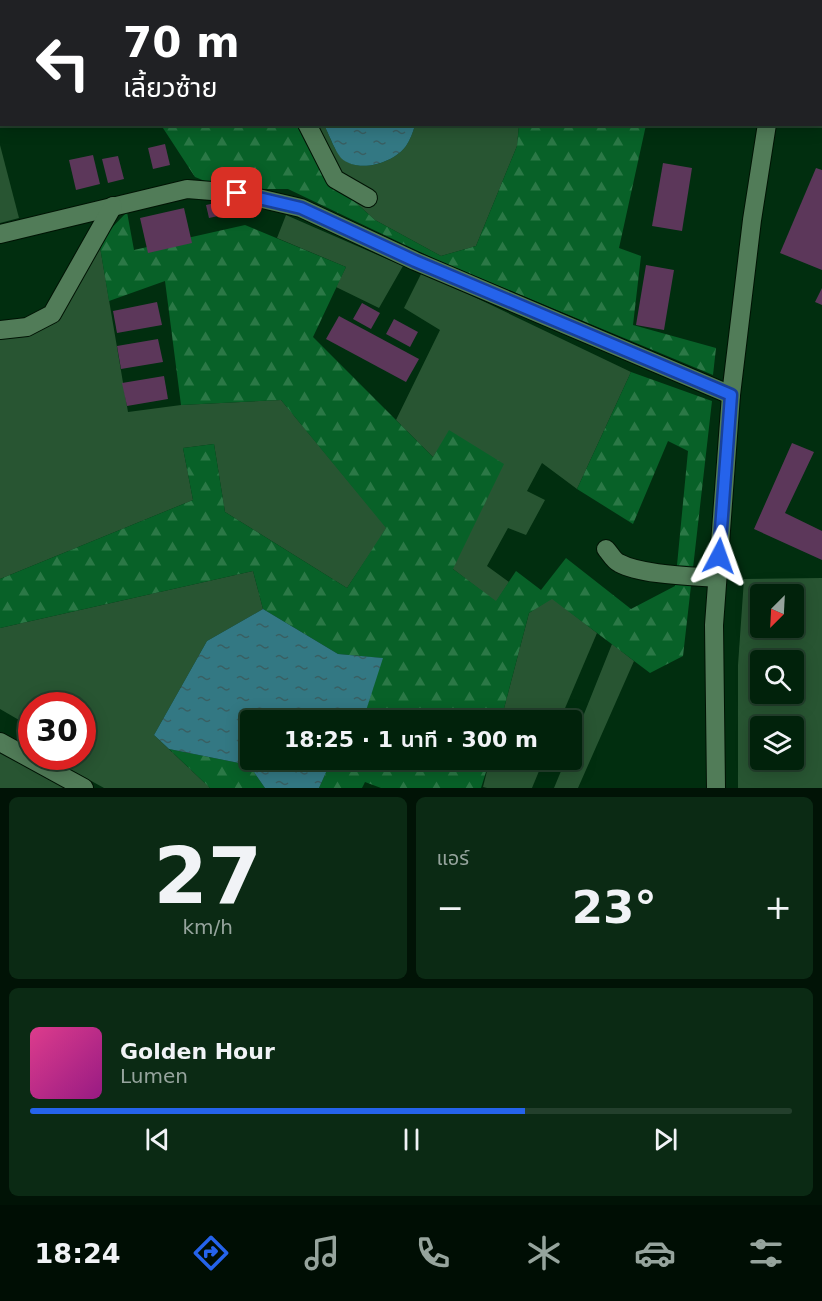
<!DOCTYPE html>
<html lang="th">
<head>
<meta charset="utf-8">
<style>
  body { margin:0; font-family:"DejaVu Sans","Noto Sans Thai",sans-serif; background:#0b2a14; color:#f1f3f6; height:100vh; display:flex; flex-direction:column; font-size:22px; white-space:nowrap }
  * { box-sizing:border-box; margin:0 }
  p { font-size:20px; color:#96a49d }
  .icon { flex:none; width:33px; height:33px; fill:none; stroke:currentColor; stroke-width:2; stroke-linecap:round; stroke-linejoin:round }
  .map { position:relative; height:788px; overflow:hidden }
  .drawer { display:flex; flex-direction:column; gap:9px; padding:9px; background:#011306; flex:1 }
  .drawer>* { flex:none }
  .hud { position:absolute; left:0px; top:0px; width:822px; height:126px; box-shadow:0 3px 15px #0003,0 0 0 2px #233f2c; background:#202124; color:#fff; overflow:hidden }
  .needle { width:39px; rotate:204deg }
  .fabs { position:absolute; left:750px; top:584px; display:grid; gap:12px }
  .fabs a { display:grid; place-items:center; width:54px; height:54px; border-radius:6px; background:#01220b; box-shadow:0 3px 15px #0003,0 0 0 2px #233f2c; font-size:30px }
  .speed { position:absolute; left:18px; top:692px; display:flex; gap:12px; font-size:30px; font-weight:700; text-align:center }
  .speed>* { display:grid; place-content:center; width:78px; height:78px; border-radius:50%; background:#01220b; box-shadow:0 3px 15px #0003,0 0 0 2px #233f2c; line-height:1 }
  .speed .limit { border:9px solid #d22; background:#fff; color:#111 }
  .pin { position:absolute; display:grid; place-items:center; width:51px; height:51px; color:#fff; margin:-26px; border-radius:12px; box-shadow:0 3px 9px #0006 }
  .me { position:absolute; width:66px; margin:-33px; rotate:4deg; stroke-linejoin:round; filter:drop-shadow(0 0 4px #0008) }
  .turn { display:flex; align-items:center; gap:21px; height:126px; padding:0 24px; font-size:27px }
  .turn .icon { width:78px; height:78px; stroke-width:2.5 }
  .turn b { display:block; font-size:42px; line-height:51px }
  .big { font-size:45px; font-weight:600; line-height:1.1 }
  .drawer .widget { flex:1; display:flex; flex-direction:column; justify-content:center; gap:9px; min-width:0; padding:0 21px; border-radius:9px; background:#0b2a14 }
  .drawer .dial { align-items:center; gap:0 }
  .dial b { font-size:78px; line-height:1 }
  .song { display:flex; align-items:center; gap:18px }
  .cover { width:72px; height:72px; border-radius:9px; background:linear-gradient(135deg,hsl(330 70% 55%),hsl(310 70% 35%)) }
  .played { height:6px; border-radius:3px; background:linear-gradient(90deg,#2563eb 65%,#233f2c 65%) }
  .keys { display:flex; justify-content:space-around; direction:ltr }
  .heat { display:flex; justify-content:space-between; align-items:center; font-size:33px; direction:ltr }
  .drawer .tiles { flex:1; display:grid; gap:9px; grid-template-columns:1fr 1fr }
  .widget:last-child { grid-column:span 2 }
  .trip { position:absolute; left:240px; top:710px; width:342px; height:60px; border-radius:6px; background:#01220b; box-shadow:0 3px 15px #0003,0 0 0 2px #233f2c; font-weight:600; line-height:60px; text-align:center }
  .tab-bar { display:flex; height:96px; justify-content:space-around; align-items:center; background:#000e04; color:#96a49d }
  .tab-bar .icon { width:42px; height:42px }
  .tab-bar .selected { color:#2563eb }
  .tab-bar b { font-size:27px; color:#f1f3f6 }
  .map>svg:first-child { display:block }
  .grass { fill:#285532; fill-rule:evenodd }
  .forest { fill:url(#forest-firs) }
  .water { fill:url(#water-ripples) }
  .building { fill:#5c375a }
  .lines { fill:none; stroke-linecap:round; stroke-linejoin:round }
  .minor-casing { stroke:#011304; stroke-width:20 }
  .minor { stroke:#517c58; stroke-width:18 }
  .route-casing { stroke:#184099; stroke-width:15 }
  .route { stroke:#2563eb; stroke-width:10 }
</style>
</head>
<body>
<div class="map">
<svg width="822" height="788" viewBox="0 0 822 788">
  <defs>
    <pattern id="forest-firs" width="22" height="20" patternUnits="userSpaceOnUse" patternTransform="scale(1.5)"><rect width="22" height="20" fill="#086128"/><path d="M5 1l3.5 6h-7zM16 11l3.5 6h-7z" fill="#2b7846"/></pattern>
    <pattern id="water-ripples" width="26" height="14" patternUnits="userSpaceOnUse" patternTransform="scale(1.5)"><rect width="26" height="14" fill="#337883"/><path d="M2 4q2-2 4 0t4 0M15 11q2-2 4 0t4 0" fill="none" stroke="#395f62"/></pattern>
  </defs>
  <rect width="100%" height="100%" fill="#012e0f"/>
  <g class="grass">
    <path d="M0,0H113L115,1L2,2L1,80Z"/>
    <path d="M301,125H326V129C330,137 335,152 342,158C358,174 394,163 406,146C410,140 413,132 415,125H519L517,146L476,246L441,256L375,220L325,175Z"/>
    <path d="M0,145L19,218L0,223Z"/>
    <path d="M286,215L403,266L379,308L336,287L346,267L277,238Z"/>
    <path d="M99,241L128,412L181,405L281,400L387,528L347,588L225,512L214,444L183,448L193,500L0,579V337L43,328Z"/>
    <path d="M422,272L631,372L577,489L542,463L527,491L545,500L526,535L508,528L487,566L509,582L496,602L453,569L433,457L396,420L440,330L404,308Z"/>
    <path d="M253,571L263,609L207,641L154,735L210,788H104L46,756H82V705H32L31,727L0,709V628Z"/>
    <path d="M822,578V788H738V665L744,579ZM760,594H794V627H760ZM760,660H794V693H760ZM760,726H794V759H760Z"/>
    <path d="M552,598L597,633L560,720H501L529,613Z"/>
    <path d="M612,644L634,661L578,788H554L566,759H572V744Z"/>
    <path d="M0,747L75,788H0Z"/>
    <path d="M490,759H544L532,788H487L483,787Z"/>
  </g>
  <g class="forest">
    <path d="M161,125H301L325,175L375,220L441,256L476,246L517,146L519,125H646L619,248L641,256L633,325L716,348L713,375L439,261L288,189H225L195,177Z"/>
    <path d="M127,212L134,250L245,225L346,267L313,337L433,457L449,430L504,464L453,569L496,601L516,571L541,590L566,558L631,609L675,586L688,451L668,441L633,524L577,489L631,372L712,401L683,656L650,673L552,599L529,613L501,720H363L382,658L338,654L263,609L253,571L0,628V579L193,500L183,448L214,444L225,512L347,588L386,528L281,400L181,405L165,281L109,301L99,241Z"/>
    <path d="M169,749L249,765L265,788H210Z"/>
    <path d="M332,759H490L481,788H381L365,782L362,788H319Z"/>
  </g>
  <g class="water">
    <path d="M326,125V124L415,125C413,132 410,140 406,146C394,163 358,174 341,158C335,151 330,137 326,129Z"/>
    <path d="M263,609L338,654L383,658L363,720H250V759H332L319,788H265L249,765L169,749L154,735L207,641Z"/>
  </g>
  <g class="building">
    <path d="M165,144L170,165L153,169L148,148Z"/>
    <path d="M93,155L100,184L76,190L69,160Z"/>
    <path d="M118,156L124,179L108,183L102,159Z"/>
    <path d="M663,163L692,168L682,231L652,226Z"/>
    <path d="M816,168L822,170V270L780,253Z"/>
    <path d="M220,202L223,215L209,218L206,205Z"/>
    <path d="M184,208L192,243L148,253L140,218Z"/>
    <path d="M646,265L674,270L664,330L636,325Z"/>
    <path d="M822,288V305L815,302Z"/>
    <path d="M157,302L162,325L117,333L113,311Z"/>
    <path d="M362,303L380,313L371,329L353,319Z"/>
    <path d="M339,316L419,359L406,382L326,339Z"/>
    <path d="M394,319L418,332L410,347L386,334Z"/>
    <path d="M158,339L163,362L121,369L117,346Z"/>
    <path d="M164,376L168,399L127,406L122,383Z"/>
    <path d="M792,443L814,452L785,513L822,531V560L754,529Z"/>
  </g>
  <g class="lines">
    <g class="minor-casing">
      <g id="minor">
        <path d="M614,2L615,0"/>
        <path d="M788,2V0"/>
        <path d="M0,69H2"/>
        <path d="M307,124L335,179L368,198"/>
        <path d="M0,234L187,189L237,193L301,208L415,261L731,395"/>
        <path d="M0,330L27,327L52,314L113,206"/>
        <path d="M606,549C610,553 613,560 619,563C641,575 691,576 717,578"/>
        <path d="M0,742L84,788"/>
        <path d="M716,788L714,625L731,395L752,220L767,124"/>
      </g>
    </g>
    <use href="#minor" class="minor"/>
  </g>
  <g class="lines">
    <g class="route-casing">
      <path id="route" d="M237,193L301,208L415,261L731,395L719,556"/>
    </g>
    <use href="#route" class="route"/>
  </g>
</svg>
<div class="fabs">
<a><svg class="needle" viewBox="-14 -14 28 28"><path d="M0-13l5 13h-10z" fill="#e53935"/><path d="M0 13l5-13h-10z" fill="#96a49d"/></svg></a>
<a><svg class="icon" aria-label="search" viewBox="0 0 24 24"><circle cx="10" cy="10" r="6"/><path d="M15 15l6 6"/></svg></a>
<a><svg class="icon" aria-label="layers" viewBox="0 0 24 24"><path d="M12 4l9 5-9 5-9-5zM3 14l9 5 9-5"/></svg></a>
</div>
<div class="speed"><div class="limit">30</div></div>
<div class="pin" style="left:237px;top:193px;background:#d93025"><svg class="icon" aria-label="arrive" viewBox="0 0 24 24"><path d="M6 21V4h12l-3 4 3 4H6"/></svg></div>
<svg class="me" style="left:719px;top:556px" viewBox="-20 -20 40 40"><path d="M0-17L14 15 0 8-14 15z" fill="#2563eb" stroke="#fff" stroke-width="4"/></svg>
<div class="trip">18:25 · 1 นาที · 300 m</div>
<div class="hud">
<div class="turn"><svg class="icon" aria-label="left" viewBox="0 0 24 24"><path d="M17 20v-9H6M10 6l-5 5 5 5"/></svg><div><b>70 m</b>เลี้ยวซ้าย</div></div>
</div>
</div>
<section class="drawer">
<div class="tiles">
<div class="widget dial"><b>27</b><p>km/h</p></div>
<div class="widget"><p>แอร์</p>
<div class="heat"><a>−</a><b class="big">23°</b><a>+</a></div>
</div>
<div class="widget">
<div class="song"><i class="cover"></i><div><b>Golden Hour</b><p>Lumen</p></div></div>
<div class="played"></div>
<div class="keys"><svg class="icon" aria-label="previous" viewBox="0 0 24 24"><path d="M18 5L8 12l10 7zM5 5v14"/></svg><svg class="icon" aria-label="pause" viewBox="0 0 24 24"><path d="M8 5v14M16 5v14"/></svg><svg class="icon" aria-label="next" viewBox="0 0 24 24"><path d="M6 5l10 7-10 7zM19 5v14"/></svg></div>
</div>
</div>
</section>
<nav class="tab-bar">
<b>18:24</b>
<svg class="icon selected" aria-label="directions" viewBox="0 0 24 24"><path d="M12 3l9 9-9 9-9-9zM9 14v-3h6M13 9l2 2-2 2"/></svg>
<svg class="icon" aria-label="music" viewBox="0 0 24 24"><path d="M9 18V5l10-2v13"/><circle cx="6" cy="18" r="3"/><circle cx="16" cy="16" r="3"/></svg>
<svg class="icon" aria-label="phone" viewBox="0 0 24 24"><path d="M5 4h4l2 5-3 2q2 4 5 5l2-3 5 2v4C11 20 4 13 5 4z"/></svg>
<svg class="icon" aria-label="climate" viewBox="0 0 24 24"><path d="M12 3v18M4 7l16 10M4 17L20 7"/></svg>
<svg class="icon" aria-label="car" viewBox="0 0 24 24"><path d="M5 17H2v-5l4-1 3-4h7l3 4 3 1v5h-3M9 17h6M6 11h13"/><circle cx="7" cy="17" r="2"/><circle cx="17" cy="17" r="2"/></svg>
<svg class="icon" aria-label="filters" viewBox="0 0 24 24"><path d="M4 7h16M4 17h16"/><circle cx="9" cy="7" r="2"/><circle cx="15" cy="17" r="2"/></svg>
</nav>
</body>
</html>
